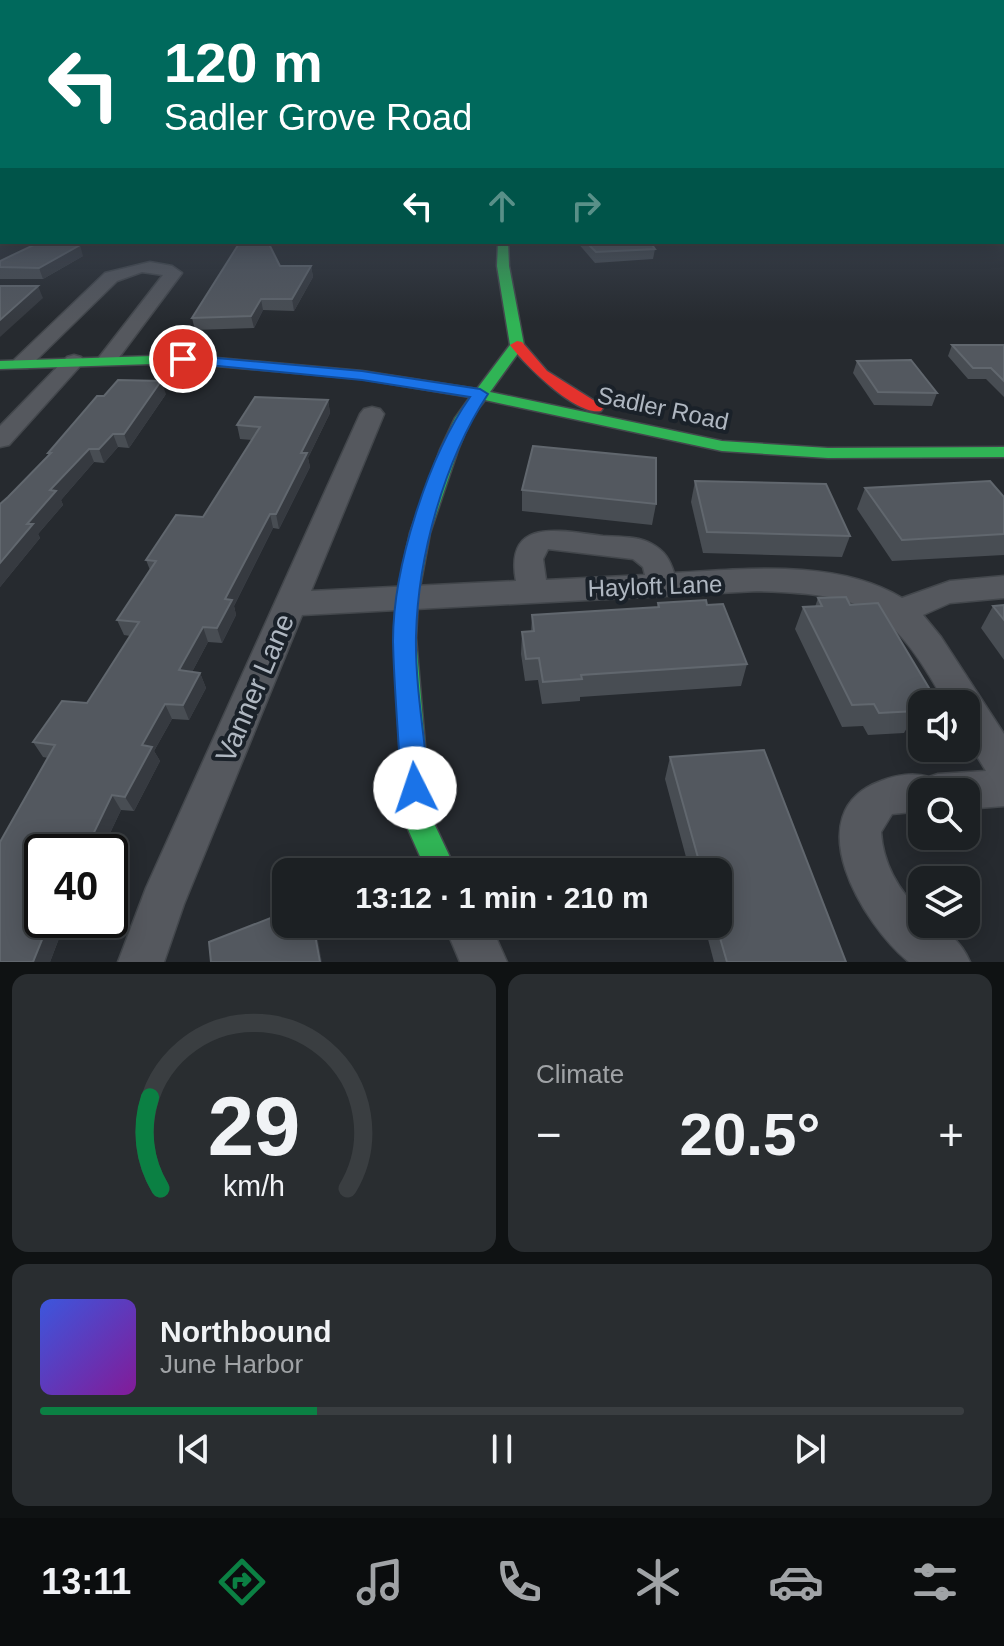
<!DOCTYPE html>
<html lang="en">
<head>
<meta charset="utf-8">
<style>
  body { margin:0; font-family:Arial,sans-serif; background:#292d30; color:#f1f3f6; height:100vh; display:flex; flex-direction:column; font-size:30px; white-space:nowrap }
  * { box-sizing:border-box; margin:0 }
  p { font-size:26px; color:#a0a3a6 }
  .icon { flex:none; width:44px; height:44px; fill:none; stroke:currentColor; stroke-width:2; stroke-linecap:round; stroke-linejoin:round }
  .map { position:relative; height:962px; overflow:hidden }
  .sheet { display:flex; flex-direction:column; gap:12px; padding:12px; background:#0f1213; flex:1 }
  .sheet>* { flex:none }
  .top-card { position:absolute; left:0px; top:0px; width:1004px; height:244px; box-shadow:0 4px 20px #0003,0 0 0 2px #3a3e41; background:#00695c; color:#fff; overflow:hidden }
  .buttons { position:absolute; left:908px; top:690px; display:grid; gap:16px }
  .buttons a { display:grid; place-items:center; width:72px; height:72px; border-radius:16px; background:#1c2023; box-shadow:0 4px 20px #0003,0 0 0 2px #3a3e41; font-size:40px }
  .speed { position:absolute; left:24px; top:834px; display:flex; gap:16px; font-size:40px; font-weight:700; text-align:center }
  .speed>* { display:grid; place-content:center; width:104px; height:104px; border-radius:50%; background:#1c2023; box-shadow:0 4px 20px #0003,0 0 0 2px #3a3e41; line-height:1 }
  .speed .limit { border:4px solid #111; border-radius:12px; background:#fff; color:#111 }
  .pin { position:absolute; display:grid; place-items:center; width:68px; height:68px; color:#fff; margin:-34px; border:4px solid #fff; border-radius:50%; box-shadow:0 2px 8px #0007 }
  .me { position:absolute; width:88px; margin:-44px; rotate:356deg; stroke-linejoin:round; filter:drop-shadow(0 0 6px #0008) }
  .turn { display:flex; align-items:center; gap:28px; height:168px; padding:0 32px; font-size:36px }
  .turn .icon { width:104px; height:104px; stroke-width:2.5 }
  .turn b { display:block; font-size:56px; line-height:68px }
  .lanes { display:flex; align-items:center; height:76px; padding:0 32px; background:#0003; justify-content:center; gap:40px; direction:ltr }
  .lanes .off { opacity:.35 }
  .big { font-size:60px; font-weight:600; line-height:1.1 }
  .sheet .widget { flex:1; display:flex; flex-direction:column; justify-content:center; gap:12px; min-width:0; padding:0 28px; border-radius:16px; background:#292d30 }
  .sheet .dial { align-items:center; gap:0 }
  .dial svg { height:208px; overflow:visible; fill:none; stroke:#3a3e41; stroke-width:7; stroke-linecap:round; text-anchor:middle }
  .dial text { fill:#f1f3f6; stroke:none }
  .song { display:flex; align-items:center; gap:24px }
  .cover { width:96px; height:96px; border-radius:12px; background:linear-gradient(135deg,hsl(230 70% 55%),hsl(290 70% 35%)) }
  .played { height:8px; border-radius:4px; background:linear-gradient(90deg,#0b8043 30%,#3a3e41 30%) }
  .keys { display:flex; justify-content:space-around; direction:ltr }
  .heat { display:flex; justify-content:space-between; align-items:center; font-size:44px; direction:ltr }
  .sheet .tiles { flex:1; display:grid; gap:12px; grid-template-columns:1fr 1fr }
  .widget:last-child { grid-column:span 2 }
  .trip { position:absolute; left:272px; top:858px; width:460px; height:80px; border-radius:16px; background:#1c2023; box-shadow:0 4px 20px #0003,0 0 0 2px #3a3e41; font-weight:600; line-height:80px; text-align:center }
  .dock { display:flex; height:128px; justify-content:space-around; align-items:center; background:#0b0d0e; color:#a0a3a6 }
  .dock .icon { width:56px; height:56px }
  .dock .active { color:#0b8043 }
  .dock b { font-size:36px; color:#f1f3f6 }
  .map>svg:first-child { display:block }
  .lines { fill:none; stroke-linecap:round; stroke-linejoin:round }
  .street-casing { stroke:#43474c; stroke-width:3 }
  .fast-casing { stroke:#43474c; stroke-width:3 }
  .jam-casing { stroke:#43474c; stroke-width:3 }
  .street { fill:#55585e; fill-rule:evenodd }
  .fast { fill:#30b455; fill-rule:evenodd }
  .jam { fill:#e5322d; fill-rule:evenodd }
  .wall { fill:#484d53 }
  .shaded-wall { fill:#363a40 }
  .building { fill:#53585f; stroke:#61676e; stroke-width:2 }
  .route { fill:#1a73e8; stroke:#114b97; stroke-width:2 }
  .labels { text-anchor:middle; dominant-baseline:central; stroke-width:8; stroke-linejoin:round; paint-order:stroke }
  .street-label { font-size:24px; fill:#afb7c1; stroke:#1a2129 }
  .near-street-label { font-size:28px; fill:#afb7c1; stroke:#1a2129 }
</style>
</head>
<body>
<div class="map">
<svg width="1004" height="962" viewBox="0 0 1004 962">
  <rect width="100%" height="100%" fill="#262a2f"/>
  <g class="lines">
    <g class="street-casing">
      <g id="street">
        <path d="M150,262L172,266L182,273L114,364H100L97,360L163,275L142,272L117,281L28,368H14L10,364L14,360L105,273Z"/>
        <path d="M74,355L81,357L84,361L81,365L9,445L0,447V426L67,357Z"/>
        <path d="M372,407L380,409L384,414L311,591L516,581C504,516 561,531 603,536C618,537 639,536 652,544C665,551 670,560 674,573C747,569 837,559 902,598L950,581L1004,576V598L950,603L923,615L941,637L1004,734V806L966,809V792H922V811L892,814L881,832C883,864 899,891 922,913V924C944,924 962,943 970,962H909C863,925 795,812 881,781C895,775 914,772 929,777L938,774L986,771L966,738V704H946C892,607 867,594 757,591L302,615L184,904L164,962H118L146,888L360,414L364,409ZM548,549L633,559L643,567L645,575L546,580L543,559Z"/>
        <path d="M444,924H490L507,962H460Z"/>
      </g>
    </g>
    <g class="fast-casing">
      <path id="fast" d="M498,242H508L509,266L524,345L490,392L722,441L828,448L1004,447V457L828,458L722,451L485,400L471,418L458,450L430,533L418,598L416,638L431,817L457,872H427L403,818L394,638L396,598L410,533L440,450L455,418L470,397L362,379L183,363L0,369V361L183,355L362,371L477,389L510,345L497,266Z"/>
    </g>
    <g class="jam-casing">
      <path id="jam" d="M517,341L522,342L547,371L601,405L603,408L601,411C576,416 524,364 510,345Z"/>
    </g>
    <use href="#street" class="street"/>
    <use href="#fast" class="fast"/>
    <use href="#jam" class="jam"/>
  </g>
  <g class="wall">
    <path d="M577,242H650L655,249L653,259L595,263Z"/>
    <path d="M83,256L43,279H0V261Z"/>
    <path d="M280,266H311L313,277L294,311L263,310L254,328L195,330L192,318Z"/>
    <path d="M952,345H1004V397L986,379H968L948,356Z"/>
    <path d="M857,361L937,393L932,406L874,405L853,373Z"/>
    <path d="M166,394L129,448L118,447L104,463L94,462L61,500L63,505L38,534L40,538L0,587V504L8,497L49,455L48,453Z"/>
    <path d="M255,397L328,400L330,413L308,458L310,467L279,529L273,528L234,606L236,615L222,643L208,642L192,672L200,673L206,688L189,720L172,719L154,751L160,761L134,811L121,810L102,850H105L106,852H42V920H89L88,922L66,920L50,962H0V842L48,758L43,757L33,742L62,701L87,703L130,636L124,635L117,620L150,570L146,560L176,515L203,517L252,440L240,439L237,425Z"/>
    <path d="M695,481L850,536L842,557L703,553L691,502Z"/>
    <path d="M865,488L1004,497V555L892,561L857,509Z"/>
    <path d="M522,490L656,504L652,525L522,511Z"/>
    <path d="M818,598L850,605L935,698L932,704H922V720L911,721L904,733L868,735L863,726L842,727L795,629L803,607H815Z"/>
    <path d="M658,603L707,605L747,664L741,686L580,697V701L542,704L538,680L525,681L521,654L522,632H531L532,615L657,607Z"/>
    <path d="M1004,605V660L981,628L993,606Z"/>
    <path d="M670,757L846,962H714L704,924H718V872H690L665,779Z"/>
  </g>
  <g class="shaded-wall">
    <path d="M80,245L83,256L43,279L39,268Z"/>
    <path d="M311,266L313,277L294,311L292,299Z"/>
    <path d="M38,286L43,298L0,337V320Z"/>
    <path d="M261,299L263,310L254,328L251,316Z"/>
    <path d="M161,381L166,394L129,448L124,434Z"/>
    <path d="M328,400L330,413L308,458L310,467L279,529L276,514L301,453Z"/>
    <path d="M113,434L118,447L104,463L99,449Z"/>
    <path d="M89,449L94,462L61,500L63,505L38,534L40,538L0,587V563L50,490Z"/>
    <path d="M270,514L273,528L234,606L236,615L222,643L217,628L225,599Z"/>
    <path d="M203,627L208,642L185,685L179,670Z"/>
    <path d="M200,673L206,688L189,720L183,705Z"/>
    <path d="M165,704L172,719L154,751L160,761L134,811L125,797L142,745Z"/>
    <path d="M112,795L121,810L101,852L86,849Z"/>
    <path d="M110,858L114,864L110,874Z"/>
    <path d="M50,920H66L50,962H33Z"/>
    <path d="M313,924H315L322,962H320Z"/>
  </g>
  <g class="building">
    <path d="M40,242L80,245L39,268L0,267V261Z"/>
    <path d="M240,242H268L280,266H311L292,299H261L251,316L192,318Z"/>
    <path d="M586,242H650L655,249L596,252Z"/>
    <path d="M0,286H38L0,320Z"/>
    <path d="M952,345H1004V381L991,368H973Z"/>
    <path d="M911,360L937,393L878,392L857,361Z"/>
    <path d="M118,380L161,381L124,434H113L99,449H89L50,490L56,491L27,524H33L0,563V504L8,497L51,453H48L97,396H104Z"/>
    <path d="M255,397L328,400L301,453H307L276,514H270L225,599L232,600L217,628L203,627L179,670L200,673L183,705L165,704L142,745L152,747L125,797L112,795L86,849L105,850L104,852H42V920H50L33,962H0V842L55,745L33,742L62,701L87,703L139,622L117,620L156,561L146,560L176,515L203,517L260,427L237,425Z"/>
    <path d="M533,446L656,458V504L522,490Z"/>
    <path d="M695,481L826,484L850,536L707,532Z"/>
    <path d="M990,481L1004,497V534L902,540L865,488Z"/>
    <path d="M846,597L850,605L878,603L935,698L910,700L916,711L879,713L874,704L852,705L803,607L822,606L818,598Z"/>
    <path d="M706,600L707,605L723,604L747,664L581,675L582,679L543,682L539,658L526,659L522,632L534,631L532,615L659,607L658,603Z"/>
    <path d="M1004,605V620L993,606Z"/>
    <path d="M764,750L846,962H727L716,924H718V872H702L670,757Z"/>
    <path d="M286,912V924H313L320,962H211L209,942Z"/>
  </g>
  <linearGradient id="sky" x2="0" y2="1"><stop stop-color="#15171a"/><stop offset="0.58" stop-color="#414a58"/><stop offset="1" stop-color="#414a58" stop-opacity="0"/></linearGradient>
  <rect width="1004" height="322" fill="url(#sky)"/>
  <path class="route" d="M183,355L362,371L480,389L488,394C444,461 418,556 416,636C415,686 425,738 429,788L425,797L415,801L405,797L401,788C399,739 394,690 393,641C393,567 428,457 470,397L362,380L178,362V356Z"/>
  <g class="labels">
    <g class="street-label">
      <text transform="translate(663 408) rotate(12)">Sadler Road</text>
      <text transform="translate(655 586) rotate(-2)">Hayloft Lane</text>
    </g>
    <g class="near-street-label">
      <text transform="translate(255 688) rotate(-67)">Vanner Lane</text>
    </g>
  </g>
</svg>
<div class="buttons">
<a><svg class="icon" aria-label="sound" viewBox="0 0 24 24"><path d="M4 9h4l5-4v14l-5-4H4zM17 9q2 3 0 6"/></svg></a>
<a><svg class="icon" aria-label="search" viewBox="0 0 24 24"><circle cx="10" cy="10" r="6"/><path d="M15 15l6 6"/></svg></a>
<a><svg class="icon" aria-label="layers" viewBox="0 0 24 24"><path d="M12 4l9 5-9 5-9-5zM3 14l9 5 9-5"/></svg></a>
</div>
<div class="speed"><div class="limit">40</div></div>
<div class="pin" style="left:183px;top:359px;background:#d93025"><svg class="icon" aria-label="arrive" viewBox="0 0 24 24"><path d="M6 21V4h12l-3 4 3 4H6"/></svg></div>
<svg class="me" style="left:415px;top:788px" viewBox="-20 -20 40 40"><circle r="19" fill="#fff"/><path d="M0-13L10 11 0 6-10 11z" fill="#1a73e8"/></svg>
<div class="trip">13:12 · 1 min · 210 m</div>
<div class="top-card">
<div class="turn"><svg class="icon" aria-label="left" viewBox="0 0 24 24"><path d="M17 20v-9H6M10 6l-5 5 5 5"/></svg><div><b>120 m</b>Sadler Grove Road</div></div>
<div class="lanes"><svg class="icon" aria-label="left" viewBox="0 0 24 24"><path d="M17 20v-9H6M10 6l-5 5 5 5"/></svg><svg class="icon off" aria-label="ahead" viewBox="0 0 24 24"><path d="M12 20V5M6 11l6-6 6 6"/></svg><svg class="icon off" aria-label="right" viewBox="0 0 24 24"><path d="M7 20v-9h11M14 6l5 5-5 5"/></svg></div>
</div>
</div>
<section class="sheet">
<div class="tiles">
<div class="widget dial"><svg viewBox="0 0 100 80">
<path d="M14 69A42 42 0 1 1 86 69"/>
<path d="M14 69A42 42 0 0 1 10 34" stroke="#0b8043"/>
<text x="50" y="56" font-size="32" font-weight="700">29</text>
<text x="50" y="72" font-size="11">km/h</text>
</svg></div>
<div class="widget"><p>Climate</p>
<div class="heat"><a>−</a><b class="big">20.5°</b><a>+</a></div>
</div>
<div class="widget">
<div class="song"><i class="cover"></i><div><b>Northbound</b><p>June Harbor</p></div></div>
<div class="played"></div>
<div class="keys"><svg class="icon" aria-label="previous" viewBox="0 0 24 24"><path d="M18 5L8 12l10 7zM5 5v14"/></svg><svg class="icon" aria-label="pause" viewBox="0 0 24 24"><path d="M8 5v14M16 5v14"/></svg><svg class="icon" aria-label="next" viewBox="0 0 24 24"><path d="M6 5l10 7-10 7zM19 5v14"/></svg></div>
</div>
</div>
</section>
<nav class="dock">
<b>13:11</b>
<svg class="icon active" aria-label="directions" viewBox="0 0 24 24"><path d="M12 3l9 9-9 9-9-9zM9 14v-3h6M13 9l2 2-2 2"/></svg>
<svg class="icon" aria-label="music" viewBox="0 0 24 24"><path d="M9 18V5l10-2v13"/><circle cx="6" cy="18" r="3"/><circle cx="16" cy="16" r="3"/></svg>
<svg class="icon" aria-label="phone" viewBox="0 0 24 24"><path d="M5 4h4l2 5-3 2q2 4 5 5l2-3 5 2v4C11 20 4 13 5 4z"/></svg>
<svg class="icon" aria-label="climate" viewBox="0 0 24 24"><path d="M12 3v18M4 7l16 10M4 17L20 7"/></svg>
<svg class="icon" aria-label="car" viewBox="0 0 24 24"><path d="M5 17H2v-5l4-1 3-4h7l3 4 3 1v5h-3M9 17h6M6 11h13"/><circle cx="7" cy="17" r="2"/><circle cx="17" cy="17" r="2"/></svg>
<svg class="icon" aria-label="filters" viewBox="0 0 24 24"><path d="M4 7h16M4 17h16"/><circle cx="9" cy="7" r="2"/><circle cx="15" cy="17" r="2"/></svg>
</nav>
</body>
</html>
